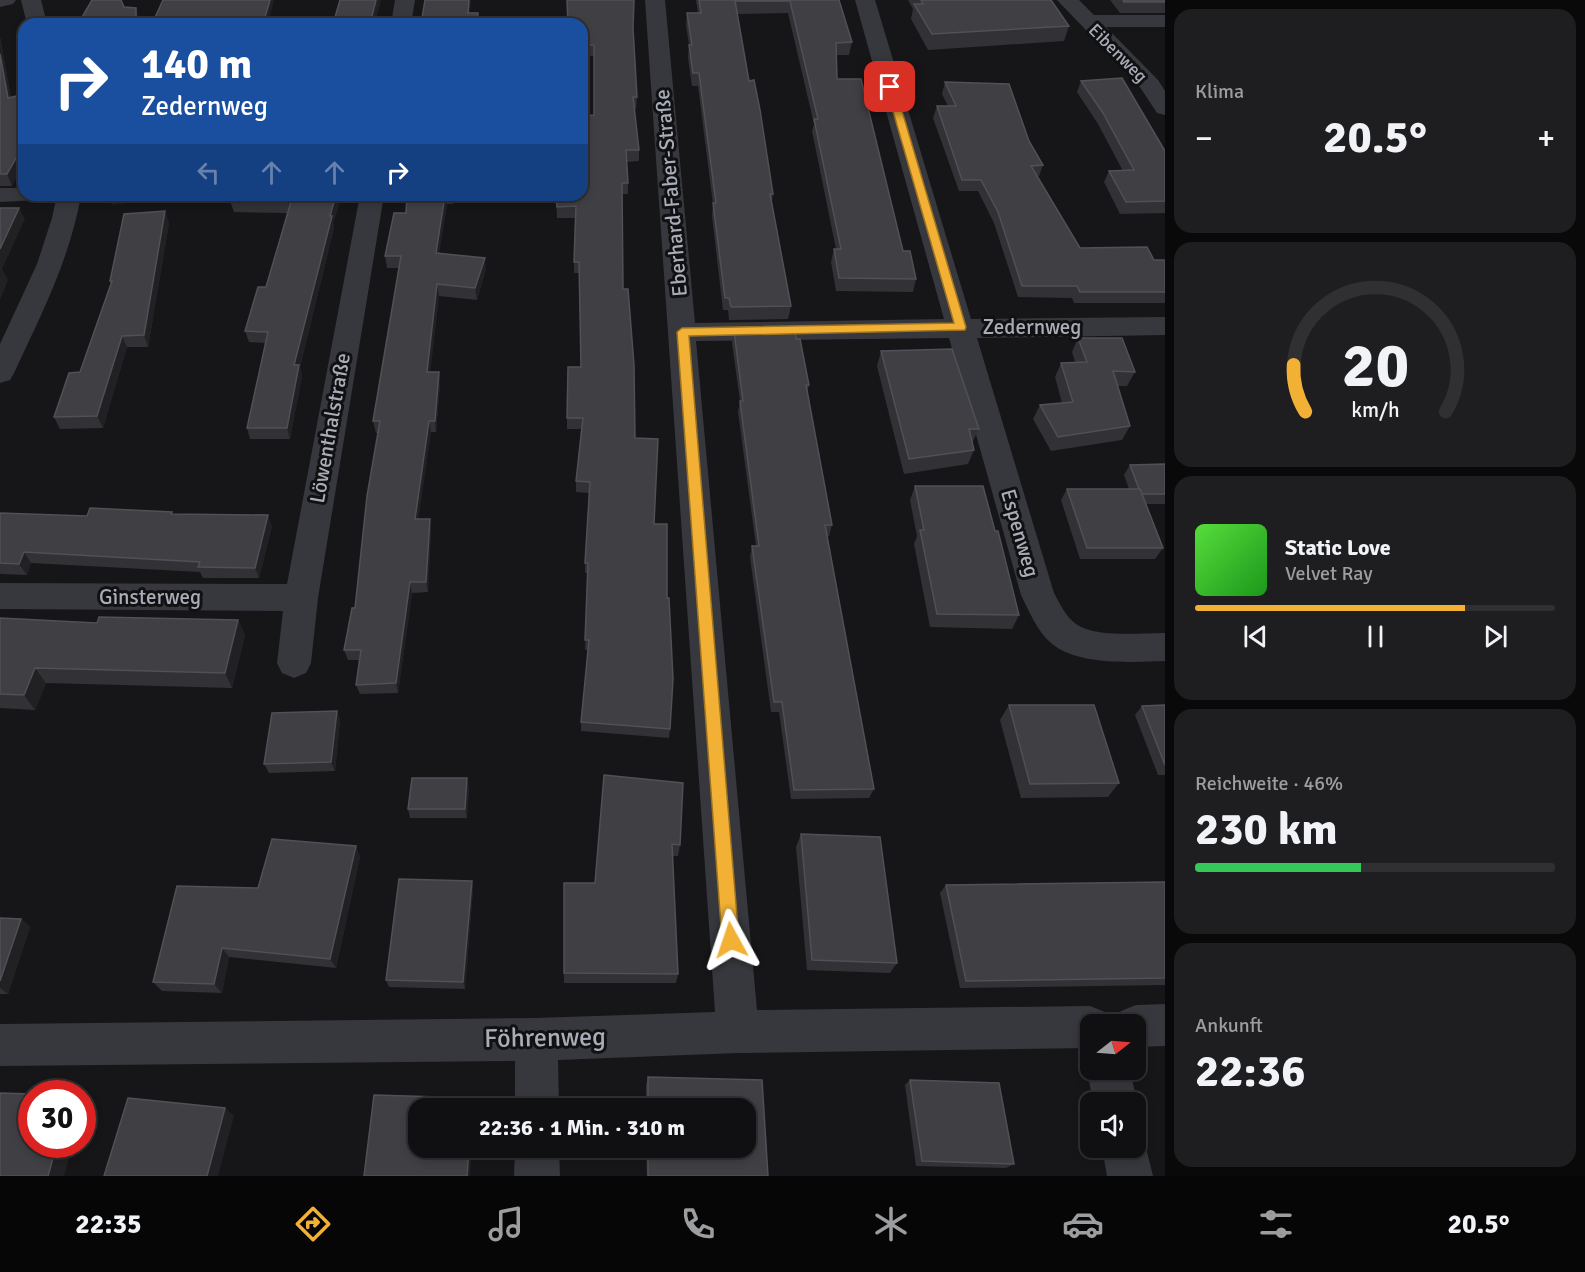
<!DOCTYPE html>
<html lang="de">
<head>
<meta charset="utf-8">
<style>
  body { margin:0; font-family:Signika,sans-serif; background:#1e1e20; color:#f1f3f6; height:100vh; display:flex; flex-direction:column; font-size:22px; white-space:nowrap }
  * { box-sizing:border-box; margin:0 }
  p { font-size:20px; color:#9c9d9f }
  .icon { flex:none; width:33px; height:33px; fill:none; stroke:currentColor; stroke-width:2; stroke-linecap:round; stroke-linejoin:round }
  .map { position:relative; flex:1; overflow:hidden }
  .side { display:flex; flex-direction:column; gap:9px; padding:9px; background:#09090a; width:420px }
  .side>* { flex:none }
  .banner { position:absolute; left:18px; top:18px; width:570px; height:183px; border-radius:18px; box-shadow:0 3px 9px #0003,0 0 0 2px #303032; background:#1a4fa0; color:#fff; overflow:hidden }
  .needle { width:39px; rotate:73deg }
  .fabs { position:absolute; left:1080px; top:1014px; display:grid; gap:12px }
  .fabs a { display:grid; place-items:center; width:66px; height:66px; border-radius:12px; background:#101012; box-shadow:0 3px 9px #0003,0 0 0 2px #303032; font-size:30px }
  .speed { position:absolute; left:18px; top:1080px; display:flex; gap:12px; font-size:30px; font-weight:700; text-align:center }
  .speed>* { display:grid; place-content:center; width:78px; height:78px; border-radius:50%; background:#101012; box-shadow:0 3px 9px #0003,0 0 0 2px #303032; line-height:1 }
  .speed .limit { border:9px solid #d22; background:#fff; color:#111 }
  .pin { position:absolute; display:grid; place-items:center; width:51px; height:51px; color:#fff; margin:-26px; border-radius:12px; box-shadow:0 3px 9px #0006 }
  .me { position:absolute; width:66px; margin:-33px; rotate:355deg; stroke-linejoin:round; filter:drop-shadow(0 0 4px #0008) }
  .turn { display:flex; align-items:center; gap:21px; height:126px; padding:0 24px; font-size:27px }
  .turn .icon { width:78px; height:78px; stroke-width:2.5 }
  .turn b { display:block; font-size:42px; line-height:51px }
  .lanes { display:flex; align-items:center; height:57px; padding:0 24px; background:#0003; justify-content:center; gap:30px; direction:ltr }
  .lanes .off { opacity:.35 }
  .big { font-size:45px; font-weight:700; line-height:1.1 }
  .side .tile { flex:1; display:flex; flex-direction:column; justify-content:center; gap:9px; min-width:0; padding:0 21px; border-radius:18px; background:#1e1e20 }
  .side .dial { align-items:center; gap:0 }
  .dial svg { height:156px; overflow:visible; fill:none; stroke:#303032; stroke-width:7; stroke-linecap:round; text-anchor:middle }
  .dial text { fill:#f1f3f6; stroke:none }
  .song { display:flex; align-items:center; gap:18px }
  .cover { width:72px; height:72px; border-radius:9px; background:linear-gradient(135deg,hsl(110 70% 55%),hsl(120 70% 35%)) }
  .played { height:6px; border-radius:3px; background:linear-gradient(90deg,#f2b134 75%,#303032 75%) }
  .keys { display:flex; justify-content:space-around; direction:ltr }
  .heat { display:flex; justify-content:space-between; align-items:center; font-size:33px; direction:ltr }
  .charge { height:9px; border-radius:4px; background:linear-gradient(90deg,#34c759 46%,#303032 0) }
  .trip { position:absolute; left:408px; top:1098px; width:348px; height:60px; border-radius:18px; background:#101012; box-shadow:0 3px 9px #0003,0 0 0 2px #303032; font-weight:700; line-height:60px; text-align:center }
  .dock { display:flex; height:96px; justify-content:space-around; align-items:center; background:#060607; color:#9c9d9f }
  .dock .icon { width:42px; height:42px }
  .dock .current { color:#f2b134 }
  .dock b { font-size:27px; color:#f1f3f6 }
  main { display:flex; flex:1; min-height:0 }
  .map>svg:first-child { display:block }
  .lines { fill:none; stroke-linecap:round; stroke-linejoin:round }
  .minor { fill:#37383d; fill-rule:evenodd }
  .wall { fill:#323236 }
  .shaded-wall { fill:#212124 }
  .building { fill:#3f3f44; stroke:#4f5156; stroke-width:1.5 }
  .route { fill:#f2b134; stroke:#9d7322; stroke-width:1.5 }
  .labels { text-anchor:middle; dominant-baseline:central; stroke-width:6; stroke-linejoin:round; paint-order:stroke }
  .far-street-label { font-size:18px; fill:#a8adb8; stroke:#111113 }
  .street-label { font-size:21px; fill:#a8adb8; stroke:#111113 }
  .near-street-label { font-size:26px; fill:#a8adb8; stroke:#111113 }
</style>
</head>
<body>
<main>
<div class="map">
<svg width="1165" height="1176" viewBox="0 0 1165 1176">
  <rect width="100%" height="100%" fill="#161618"/>
  <g class="lines">
    <g class="minor">
      <path d="M0,0H16L13,4L0,7Z"/>
      <path d="M21,0H41L47,24H27Z"/>
      <path d="M395,0H415L411,24H391Z"/>
      <path d="M645,0H665L695,323L944,319L855,0H875L971,319L1165,317V335L977,338L1054,593C1060,604 1066,617 1076,624C1095,638 1142,633 1165,633V661C1132,662 1078,666 1051,643C1037,631 1029,611 1021,595L949,338L696,341L757,1010L1090,1006L1105,1012L1110,1024H1090V1048L738,1053L558,1060L559,1108H515V1061L0,1066V1024L536,1018L715,1012Z"/>
      <path d="M1057,0H1079L1094,15H1165V27H1106L1158,80L1165,91V115L1157,113L1138,84Z"/>
      <path d="M0,188H24V195H40L37,200L0,202Z"/>
      <path d="M57,195H81C70,259 41,315 14,373L10,380L0,383V344L37,264L52,218Z"/>
      <path d="M360,195H384L318,598L311,663L306,673L294,678L282,673L277,663L283,611L0,609V583L287,584Z"/>
      <path d="M1165,1004V1046L1136,1047V1024H1115L1121,1011L1136,1005Z"/>
      <path d="M1090,1062V1070H1130L1137,1102L1136,1106V1102H1093L1087,1070Z"/>
      <path d="M1136,1130L1140,1132L1146,1148L1153,1176H1107L1102,1148H1136Z"/>
      <path d="M515,1148H559L560,1176H514Z"/>
    </g>
  </g>
  <g class="wall">
    <path d="M696,0H839L852,42L849,55H836L837,79L903,251L916,279L913,292L836,291L831,262L834,249H836L812,131L814,124L788,13L737,14L749,81L773,194L772,202L791,306L788,319L729,320L728,310H723L712,216L713,204L698,86H692L688,58L689,45L686,25L687,13H698Z"/>
    <path d="M908,0H1051L1069,26L1064,41L928,50L911,19L913,9Z"/>
    <path d="M1110,0H1165V13H1120Z"/>
    <path d="M582,24L633,29L637,97L636,109H634L639,150V161L627,162L628,183V194H622L623,289L635,438L654,524L667,598L670,729L669,738L581,731V722L588,650H585L588,573H585V563L589,493L576,492V481L581,429H567V418L581,367L579,273H574L575,218H557L556,195L594,115V56H582Z"/>
    <path d="M0,37L11,98L12,186H0Z"/>
    <path d="M1081,81L1165,151V213L1120,214L1104,182L1109,171H1123L1098,124L1077,92Z"/>
    <path d="M945,82L1029,141L1043,165L1039,176H1037L1080,248L1154,260H1165V303H1074L1072,298L1018,297L994,223L978,191H959L933,118L937,106H948L942,94Z"/>
    <path d="M342,195L333,223L334,228L300,367L302,376L290,439H250L247,428L266,343L249,342L245,331L266,287L287,213L234,212L230,201Z"/>
    <path d="M407,195H453V204H447L439,253L486,269L477,300L439,296L430,372L440,384L436,432H431L418,519L431,529L428,592L412,593L398,693L360,694L356,685L359,660H348L344,650L355,608L378,433H376L373,421L399,268H387L385,256L406,213Z"/>
    <path d="M169,223L148,347H127L103,428L60,429L54,417L80,372L111,283L110,281Z"/>
    <path d="M734,331L796,339L809,385L807,394L832,525L829,536H827L874,789L869,798L791,799L779,712H771L750,557L752,546H756L738,412L740,401L732,343Z"/>
    <path d="M1078,338L1135,372L1127,386H1117L1130,426L1122,440L1051,451L1033,419L1040,405L1062,403L1055,377L1061,363L1075,362L1072,352Z"/>
    <path d="M881,351L979,429L972,443L974,450L968,464L904,474L877,366Z"/>
    <path d="M1165,464V504H1146L1163,548L1155,559H1080L1061,500L1067,489H1129L1124,475L1130,465Z"/>
    <path d="M915,486L995,531L1019,615L1012,629L930,627L914,544L917,536L910,500Z"/>
    <path d="M172,512L173,514L272,526L259,578H203L200,572L31,563L27,575L0,574V513L87,516Z"/>
    <path d="M0,618L97,623L238,620L245,635L232,688L46,683L35,710L0,708Z"/>
    <path d="M1009,705L1119,783L1108,797L1021,798L1000,720Z"/>
    <path d="M1165,705V775H1158L1135,715L1142,706Z"/>
    <path d="M337,711L340,721L335,771L269,773L264,764Z"/>
    <path d="M604,775L680,845L678,856H672L678,974L676,983H564V973L595,883Z"/>
    <path d="M469,787L467,818H410L408,809Z"/>
    <path d="M801,834L897,963L890,973L807,970L796,847Z"/>
    <path d="M356,846L360,857L336,968L229,957L222,993L162,991L153,982Z"/>
    <path d="M472,881L473,889L465,989L389,987L386,980Z"/>
    <path d="M1165,882V985L960,988L940,893L946,885Z"/>
    <path d="M0,918L21,919L30,927L8,994H0Z"/>
    <path d="M648,1077L762,1080L768,1176H647L646,1148H746V1108H646V1085Z"/>
    <path d="M910,1080L1014,1164L1006,1168L916,1166L905,1085Z"/>
  </g>
  <g class="shaded-wall">
    <path d="M270,0H274L268,24H263Z"/>
    <path d="M376,0H381L375,24H370Z"/>
    <path d="M469,0H471L469,24L468,13Z"/>
    <path d="M136,8L139,17V24H136Z"/>
    <path d="M0,37L13,110L8,98L0,54Z"/>
    <path d="M24,144V165L12,186L7,174Z"/>
    <path d="M108,195H142V201L112,205Z"/>
    <path d="M336,195H342L333,223L334,228L300,367L302,376L290,439L287,428L294,365L330,216Z"/>
    <path d="M445,195L447,204L437,264L436,253Z"/>
    <path d="M19,208L25,219L2,269L8,280L0,300V249Z"/>
    <path d="M165,211L169,223L148,347L144,335Z"/>
    <path d="M485,258L486,269L477,300L475,288Z"/>
    <path d="M437,284L439,296L429,384L427,372Z"/>
    <path d="M122,336L127,347L103,428L97,416Z"/>
    <path d="M439,372L440,384L436,432L435,421Z"/>
    <path d="M429,421L431,432L417,530L415,519Z"/>
    <path d="M268,515L272,526L259,578L255,568Z"/>
    <path d="M430,519L431,529L428,592L426,582Z"/>
    <path d="M24,552L31,563L27,575L19,564Z"/>
    <path d="M410,582L412,593L398,693L396,683Z"/>
    <path d="M238,620L245,635L232,688L225,673Z"/>
    <path d="M35,668L46,683L35,710L24,695Z"/>
    <path d="M337,711L340,721L335,771L331,762Z"/>
    <path d="M467,778L469,787L467,818L465,809Z"/>
    <path d="M356,846L360,857L336,968L330,959Z"/>
    <path d="M472,881L473,889L465,989L463,982Z"/>
    <path d="M21,919L30,927L8,994L0,988V981Z"/>
    <path d="M222,948L229,957L222,993L214,984Z"/>
    <path d="M473,1098L475,1105V1108H472Z"/>
    <path d="M225,1108L234,1116L218,1176H207Z"/>
    <path d="M57,1144H73L64,1176H48Z"/>
    <path d="M469,1148H472L470,1176H467Z"/>
  </g>
  <g class="building">
    <path d="M92,0H121L124,7L136,8V24H78Z"/>
    <path d="M163,0H270L263,24H152Z"/>
    <path d="M340,0H376L370,24H333Z"/>
    <path d="M425,0H469L468,13H478L477,24H421Z"/>
    <path d="M567,0H634L633,28L637,97H633L639,150H626L628,183H622L623,289H628L634,365L635,438L658,439L654,524H667V598H669L673,679L670,729L581,722L589,640H585L588,563H585L590,482L576,481L583,418H567L568,367H581L579,262H574L576,206L557,207L556,195H582V116L594,115V45H582V24H568Z"/>
    <path d="M699,0H839L852,42L836,43L837,79H861L903,251H910L916,279L839,278L834,249H841L814,119H818L790,1H735L749,81L754,80L760,110L773,194H770L791,306L731,307L729,298H725L713,203H716L699,73H693L689,45H692L687,13H701Z"/>
    <path d="M921,0H1051L1069,26L932,34L914,4H923Z"/>
    <path d="M1123,0H1165V2H1124Z"/>
    <path d="M0,54L8,98L21,95L24,112V144L7,174H0Z"/>
    <path d="M1122,78L1165,151V201L1126,202L1109,171L1134,170L1103,113L1081,81Z"/>
    <path d="M945,82L1009,84L1029,141L1043,165L1031,166L1080,248L1147,247L1154,260H1165V292H1080L1077,286H1022L998,212L981,180H962L937,106H956Z"/>
    <path d="M232,195H336L330,216H332L294,365H299L287,428H247L268,332L245,331L258,287H266L291,202L230,201Z"/>
    <path d="M407,195H445L436,253L485,258L475,288L437,284L427,372H439L435,421H429L415,519H430L426,582H410L396,683L356,685L361,650H344L352,608H355L367,496L380,421H373L401,256H385L394,213H406Z"/>
    <path d="M0,208H19L0,249Z"/>
    <path d="M165,211L144,335L122,336L97,416L54,417L69,373L80,372L112,281H110L124,214Z"/>
    <path d="M795,330L796,339H800L809,385H806L832,525H825L874,789L794,790L782,702H774L752,546H759L740,401H743L734,331Z"/>
    <path d="M1078,338H1122L1135,372L1113,371L1130,426L1058,437L1040,405L1073,402L1061,363L1087,362Z"/>
    <path d="M952,349L979,429H969L974,450L909,459L881,351Z"/>
    <path d="M1165,464V494H1142L1140,489H1139L1130,465Z"/>
    <path d="M915,486H983L995,531H998L1019,615L937,614L920,530H924Z"/>
    <path d="M1067,489H1140L1163,548H1087Z"/>
    <path d="M90,508L172,512L171,514L268,515L255,568L198,567L200,562L24,552L19,564L0,563V513L87,516Z"/>
    <path d="M99,617L238,620L225,673L35,668L24,695L0,694V618L97,623Z"/>
    <path d="M1009,705H1094L1119,783L1030,784Z"/>
    <path d="M1165,705V765L1142,706Z"/>
    <path d="M337,711L331,762L264,764L272,713Z"/>
    <path d="M604,775L683,783L680,845L672,844L678,974L564,973V883H595Z"/>
    <path d="M412,778H467L465,809H408Z"/>
    <path d="M801,834L880,837L897,963L812,960Z"/>
    <path d="M272,839L356,846L330,959L222,948L214,984L153,982L177,886L258,888Z"/>
    <path d="M399,879L472,881L463,982L386,980Z"/>
    <path d="M1165,882V978L966,981L946,885Z"/>
    <path d="M0,918L21,919L0,981Z"/>
    <path d="M648,1077L762,1080L768,1176H648V1148H746V1108H648Z"/>
    <path d="M910,1080L999,1083L1014,1164L922,1161Z"/>
    <path d="M0,1093L32,1094V1144H57L48,1176H0Z"/>
    <path d="M374,1095L473,1098L472,1108H418V1148H469L467,1176H364Z"/>
    <path d="M128,1098L225,1108L207,1176H104Z"/>
  </g>
  <path class="route" d="M887,85L895,87L966,327L965,330L689,336L739,940L737,946L731,948L725,946L722,940L677,332L682,328L954,323L886,87Z"/>
  <g class="labels">
    <g class="far-street-label">
      <text transform="translate(1118 53) rotate(45)">Eibenweg</text>
    </g>
    <g class="street-label">
      <text transform="translate(671 193) rotate(-95)">Eberhard-Faber-Straße</text>
      <text x="1032" y="327">Zedernweg</text>
      <text transform="translate(330 428) rotate(-80)">Löwenthalstraße</text>
      <text transform="translate(1020 533) rotate(74)">Espenweg</text>
      <text x="150" y="597">Ginsterweg</text>
    </g>
    <g class="near-street-label">
      <text transform="translate(545 1038) rotate(-1)">Föhrenweg</text>
    </g>
  </g>
</svg>
<div class="fabs">
<a><svg class="needle" viewBox="-14 -14 28 28"><path d="M0-13l5 13h-10z" fill="#e53935"/><path d="M0 13l5-13h-10z" fill="#9c9d9f"/></svg></a>
<a><svg class="icon" aria-label="sound" viewBox="0 0 24 24"><path d="M4 9h4l5-4v14l-5-4H4zM17 9q2 3 0 6"/></svg></a>
</div>
<div class="speed"><div class="limit">30</div></div>
<div class="pin" style="left:890px;top:87px;background:#d93025"><svg class="icon" aria-label="arrive" viewBox="0 0 24 24"><path d="M6 21V4h12l-3 4 3 4H6"/></svg></div>
<svg class="me" style="left:731px;top:940px" viewBox="-20 -20 40 40"><path d="M0-17L14 15 0 8-14 15z" fill="#f2b134" stroke="#fff" stroke-width="4"/></svg>
<div class="trip">22:36 · 1 Min. · 310 m</div>
<div class="banner">
<div class="turn"><svg class="icon" aria-label="right" viewBox="0 0 24 24"><path d="M7 20v-9h11M14 6l5 5-5 5"/></svg><div><b>140 m</b>Zedernweg</div></div>
<div class="lanes"><svg class="icon off" aria-label="left" viewBox="0 0 24 24"><path d="M17 20v-9H6M10 6l-5 5 5 5"/></svg><svg class="icon off" aria-label="ahead" viewBox="0 0 24 24"><path d="M12 20V5M6 11l6-6 6 6"/></svg><svg class="icon off" aria-label="ahead" viewBox="0 0 24 24"><path d="M12 20V5M6 11l6-6 6 6"/></svg><svg class="icon" aria-label="right" viewBox="0 0 24 24"><path d="M7 20v-9h11M14 6l5 5-5 5"/></svg></div>
</div>
</div>
<section class="side">
<div class="tile"><p>Klima</p>
<div class="heat"><a>−</a><b class="big">20.5°</b><a>+</a></div>
</div>
<div class="tile dial"><svg viewBox="0 0 100 80">
<path d="M14 69A42 42 0 1 1 86 69"/>
<path d="M14 69A42 42 0 0 1 8 45" stroke="#f2b134"/>
<text x="50" y="56" font-size="32" font-weight="700">20</text>
<text x="50" y="72" font-size="11">km/h</text>
</svg></div>
<div class="tile">
<div class="song"><i class="cover"></i><div><b>Static Love</b><p>Velvet Ray</p></div></div>
<div class="played"></div>
<div class="keys"><svg class="icon" aria-label="previous" viewBox="0 0 24 24"><path d="M18 5L8 12l10 7zM5 5v14"/></svg><svg class="icon" aria-label="pause" viewBox="0 0 24 24"><path d="M8 5v14M16 5v14"/></svg><svg class="icon" aria-label="next" viewBox="0 0 24 24"><path d="M6 5l10 7-10 7zM19 5v14"/></svg></div>
</div>
<div class="tile"><p>Reichweite · 46%</p><b class="big">230 km</b><div class="charge"></div></div>
<div class="tile"><p>Ankunft</p><b class="big">22:36</b></div>
</section>
</main>
<nav class="dock">
<b>22:35</b>
<svg class="icon current" aria-label="directions" viewBox="0 0 24 24"><path d="M12 3l9 9-9 9-9-9zM9 14v-3h6M13 9l2 2-2 2"/></svg>
<svg class="icon" aria-label="music" viewBox="0 0 24 24"><path d="M9 18V5l10-2v13"/><circle cx="6" cy="18" r="3"/><circle cx="16" cy="16" r="3"/></svg>
<svg class="icon" aria-label="phone" viewBox="0 0 24 24"><path d="M5 4h4l2 5-3 2q2 4 5 5l2-3 5 2v4C11 20 4 13 5 4z"/></svg>
<svg class="icon" aria-label="climate" viewBox="0 0 24 24"><path d="M12 3v18M4 7l16 10M4 17L20 7"/></svg>
<svg class="icon" aria-label="car" viewBox="0 0 24 24"><path d="M5 17H2v-5l4-1 3-4h7l3 4 3 1v5h-3M9 17h6M6 11h13"/><circle cx="7" cy="17" r="2"/><circle cx="17" cy="17" r="2"/></svg>
<svg class="icon" aria-label="filters" viewBox="0 0 24 24"><path d="M4 7h16M4 17h16"/><circle cx="9" cy="7" r="2"/><circle cx="15" cy="17" r="2"/></svg>
<b>20.5°</b>
</nav>
</body>
</html>
